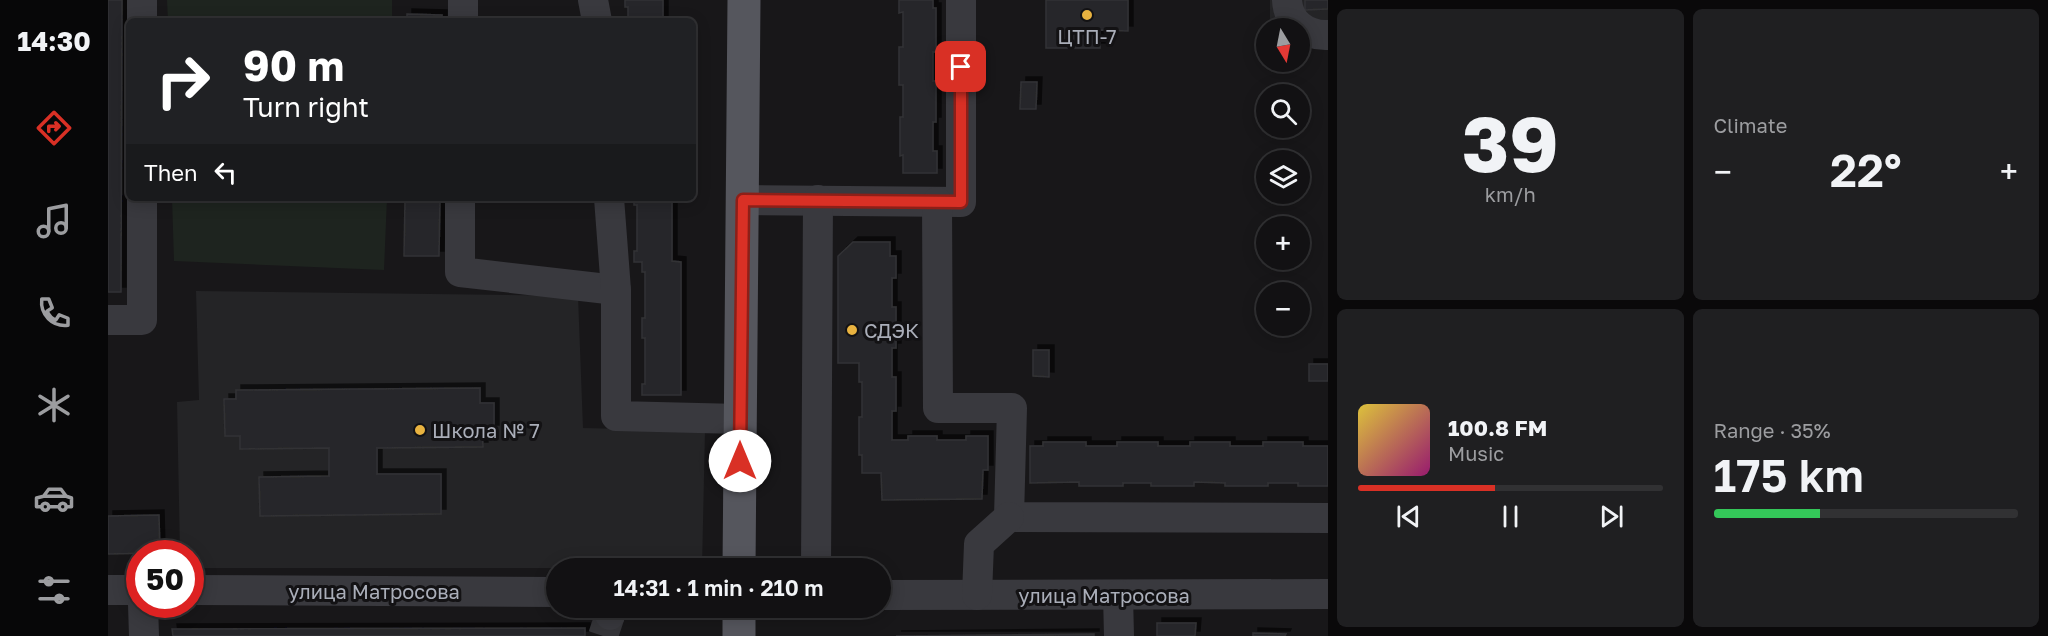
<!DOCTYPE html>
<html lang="en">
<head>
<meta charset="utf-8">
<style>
  body { margin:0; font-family:"Golos Text",sans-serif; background:#1f1f21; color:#f1f3f6; height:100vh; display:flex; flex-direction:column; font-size:22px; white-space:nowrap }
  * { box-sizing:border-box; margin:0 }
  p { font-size:20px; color:#9c9da0 }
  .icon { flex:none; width:33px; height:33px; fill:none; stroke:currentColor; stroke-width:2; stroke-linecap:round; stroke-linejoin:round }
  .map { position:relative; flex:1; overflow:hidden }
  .side { display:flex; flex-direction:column; gap:9px; padding:9px; background:#0a090a; width:720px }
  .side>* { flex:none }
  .hud { position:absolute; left:18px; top:18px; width:570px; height:183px; border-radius:9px; box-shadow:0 3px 15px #0003,0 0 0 2px #313133; background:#202124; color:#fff; overflow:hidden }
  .needle { width:39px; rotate:170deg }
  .tools { position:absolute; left:1148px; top:18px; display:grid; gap:12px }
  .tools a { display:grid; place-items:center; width:54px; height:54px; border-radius:50%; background:#121113; box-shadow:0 3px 15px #0003,0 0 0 2px #313133; font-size:30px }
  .speed { position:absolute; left:18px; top:540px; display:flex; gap:12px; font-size:30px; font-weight:700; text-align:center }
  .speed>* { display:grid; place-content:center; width:78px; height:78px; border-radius:50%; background:#121113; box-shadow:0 3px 15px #0003,0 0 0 2px #313133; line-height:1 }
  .speed .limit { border:9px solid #d22; background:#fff; color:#111 }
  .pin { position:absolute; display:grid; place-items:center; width:51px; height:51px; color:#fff; margin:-26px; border-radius:12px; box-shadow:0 3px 9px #0006 }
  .me { position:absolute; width:66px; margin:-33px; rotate:0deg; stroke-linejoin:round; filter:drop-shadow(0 0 4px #0008) }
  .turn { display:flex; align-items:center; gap:21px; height:126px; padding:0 18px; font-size:27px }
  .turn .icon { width:78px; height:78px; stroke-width:2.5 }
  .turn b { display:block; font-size:42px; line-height:51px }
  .then { display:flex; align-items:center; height:57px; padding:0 18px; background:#0003; gap:12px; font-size:22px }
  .big { font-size:45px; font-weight:600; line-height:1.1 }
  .side .card { flex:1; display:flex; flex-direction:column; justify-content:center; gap:9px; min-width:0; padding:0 21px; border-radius:9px; background:#1f1f21 }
  .side .dial { align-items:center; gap:0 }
  .dial b { font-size:78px; line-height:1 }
  .song { display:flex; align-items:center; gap:18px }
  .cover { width:72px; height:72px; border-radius:9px; background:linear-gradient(135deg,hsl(50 70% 55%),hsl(320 70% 35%)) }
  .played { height:6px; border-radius:3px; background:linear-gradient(90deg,#d93025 45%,#313133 45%) }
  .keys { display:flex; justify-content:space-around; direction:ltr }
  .heat { display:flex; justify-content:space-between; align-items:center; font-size:33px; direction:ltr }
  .charge { height:9px; border-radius:4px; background:linear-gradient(90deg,#34c759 35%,#313133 0) }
  .side .tiles { flex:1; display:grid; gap:9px; grid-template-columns:repeat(2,1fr) }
  .trip { position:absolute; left:438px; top:558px; width:345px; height:60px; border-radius:30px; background:#121113; box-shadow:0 3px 15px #0003,0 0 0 2px #313133; font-weight:600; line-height:60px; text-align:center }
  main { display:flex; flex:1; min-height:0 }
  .tab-bar { display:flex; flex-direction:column; width:108px; justify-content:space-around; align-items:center; background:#070708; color:#9c9da0 }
  .tab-bar .icon { width:42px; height:42px }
  .tab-bar .current { color:#d93025 }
  .tab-bar b { font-size:27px; color:#f1f3f6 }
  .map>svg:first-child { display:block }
  .built { fill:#242426 }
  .green { fill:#1e241f }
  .building { fill:#28282a; stroke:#323235; stroke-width:1.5; filter:url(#shadow) }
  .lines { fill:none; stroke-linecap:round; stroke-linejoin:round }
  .minor-tunnel { stroke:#353539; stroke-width:30; stroke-dasharray:30 15; stroke-linecap:butt }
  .minor { stroke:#39393e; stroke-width:30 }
  .major { stroke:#55565d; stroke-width:33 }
  .route-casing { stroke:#8d1f18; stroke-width:15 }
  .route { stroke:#d93025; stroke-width:10 }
  .poi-dot { fill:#e9b340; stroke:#131214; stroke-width:2 }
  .labels { text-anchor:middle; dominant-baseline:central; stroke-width:6; stroke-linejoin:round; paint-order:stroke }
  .poi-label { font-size:20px; fill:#aaaeb9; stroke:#131214; text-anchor:start }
  .street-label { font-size:20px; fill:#aaaeb9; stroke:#131214 }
</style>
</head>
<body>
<main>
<nav class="tab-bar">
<b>14:30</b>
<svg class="icon current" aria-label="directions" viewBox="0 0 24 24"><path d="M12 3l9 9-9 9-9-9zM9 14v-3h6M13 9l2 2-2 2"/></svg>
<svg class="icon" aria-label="music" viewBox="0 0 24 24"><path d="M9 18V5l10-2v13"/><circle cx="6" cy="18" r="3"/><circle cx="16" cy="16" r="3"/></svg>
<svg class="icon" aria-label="phone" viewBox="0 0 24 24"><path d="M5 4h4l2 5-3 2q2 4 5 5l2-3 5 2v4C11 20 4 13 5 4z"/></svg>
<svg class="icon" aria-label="climate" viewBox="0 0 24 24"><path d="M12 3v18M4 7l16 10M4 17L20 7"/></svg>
<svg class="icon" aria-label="car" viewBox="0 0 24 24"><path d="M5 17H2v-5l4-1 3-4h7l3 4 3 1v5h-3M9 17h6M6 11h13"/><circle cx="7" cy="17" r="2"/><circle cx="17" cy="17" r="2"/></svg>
<svg class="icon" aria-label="filters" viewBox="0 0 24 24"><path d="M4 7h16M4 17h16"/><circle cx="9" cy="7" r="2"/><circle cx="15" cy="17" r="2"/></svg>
</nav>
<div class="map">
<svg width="1220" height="636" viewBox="0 0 1220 636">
  <defs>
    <filter id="shadow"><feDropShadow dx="5" dy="-5" stdDeviation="0" flood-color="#0009"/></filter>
  </defs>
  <rect width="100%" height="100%" fill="#181719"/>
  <g class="built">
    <path d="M1162,0H1220V49L1191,46V28H1162Z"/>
    <path d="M88,291L470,296L475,428L597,431L594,568H83L82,554L72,553L69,402L91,400Z"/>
  </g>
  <g class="green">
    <path d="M59,0H284V21H60Z"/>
    <path d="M64,198H279L276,270L66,261Z"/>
  </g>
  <g class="building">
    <path d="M0,0H14L13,292H0Z"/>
    <path d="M517,0H555V21H520V7H517Z"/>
    <path d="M791,0H825V8H828V52H825V81H828V122H825V151H829V173H795V155L792,156V117H795V85H791V47H795V12L791,13Z"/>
    <path d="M938,0H1020V31L992,30V48H938Z"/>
    <path d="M1197,0H1220V9L1197,10Z"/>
    <path d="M299,14L334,15V21H299Z"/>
    <path d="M913,82H929L928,109H912Z"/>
    <path d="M297,198H332L331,256H296Z"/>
    <path d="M526,198H564V261L573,262V395H534V384H537V338H534V318H537V272H534V262H526V251H529V205H526Z"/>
    <path d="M745,242H782V256H788V278H784V307H788V348H784V377H788V411H784V440H800V436H829V440H858V436H880V470H875L874,499L774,500L773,473H754V455H751V417H754V382H751V363H730V256Z"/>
    <path d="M925,350H941V377L925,376Z"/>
    <rect x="1201" y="364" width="19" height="17"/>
    <path d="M372,388V403H386V430H374L375,447L269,448V474H333V514L152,516L151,477L221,476V448L132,449V436H117L116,399H128V390Z"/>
    <path d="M935,442H978V446H1009V442H1050V446H1082V442H1122V446H1155V442H1195V446H1220V486H1190V483H1160V486H1117V483L1086,482V486H1043V483H1015V486H971V482L922,483V446H935Z"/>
    <path d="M51,515L52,553L0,554V516Z"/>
    <path d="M1049,623H1088L1087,636H1049Z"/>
    <path d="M477,628V636H65L64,629Z"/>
    <path d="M1145,633L1178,634L1177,636H1145Z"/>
    <path d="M986,634V636H788Z"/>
  </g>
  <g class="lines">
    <path class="minor-tunnel" d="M495,636L502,615"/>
    <g class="minor">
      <path d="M485,0L489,21"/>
      <path d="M1179,0C1180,22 1198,36 1220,35"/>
      <path d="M34,21V0"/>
      <path d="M355,21V0"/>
      <path d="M352,198V272L508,290"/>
      <path d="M501,198L508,290V416L632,419"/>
      <path d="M635,200L853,202V0"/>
      <path d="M829,202L830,408H904L901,517L1220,518"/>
      <path d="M0,320H34V198"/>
      <path d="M708,568L710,200"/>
      <path d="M0,590H32"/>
      <path d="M82,590L448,592"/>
      <path d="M772,595L1220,594"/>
      <path d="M869,595L871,544L901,517"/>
      <path d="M1010,595L1011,636"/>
      <path d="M35,604L36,636"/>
      <path d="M502,608V615"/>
    </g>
    <g class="major">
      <path d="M631,568L636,0"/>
      <path d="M631,636V608"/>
    </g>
  </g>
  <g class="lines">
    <g class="route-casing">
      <path id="route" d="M632,461L635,200L853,202V67"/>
    </g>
    <use href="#route" class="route"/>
  </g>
  <g class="poi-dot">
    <circle cx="979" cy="15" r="6"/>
    <circle cx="744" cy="330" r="6"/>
    <circle cx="312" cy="430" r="6"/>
  </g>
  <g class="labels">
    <g class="poi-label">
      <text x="979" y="36" text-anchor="middle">ЦТП-7</text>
      <text x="756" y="330">СДЭК</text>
      <text x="324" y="430">Школа № 7</text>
    </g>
    <g class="street-label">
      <text x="266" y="591">улица Матросова</text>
      <text x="996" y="595">улица Матросова</text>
    </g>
  </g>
</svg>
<div class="tools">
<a><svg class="needle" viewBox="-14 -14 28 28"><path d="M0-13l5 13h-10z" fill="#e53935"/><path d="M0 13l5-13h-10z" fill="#9c9da0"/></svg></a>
<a><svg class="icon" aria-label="search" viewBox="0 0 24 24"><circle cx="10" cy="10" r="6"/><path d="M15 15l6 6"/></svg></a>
<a><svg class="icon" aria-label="layers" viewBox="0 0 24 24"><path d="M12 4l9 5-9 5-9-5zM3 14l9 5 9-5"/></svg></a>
<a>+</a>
<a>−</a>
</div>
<div class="speed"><div class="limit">50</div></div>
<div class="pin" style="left:853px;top:67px;background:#d93025"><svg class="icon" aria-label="arrive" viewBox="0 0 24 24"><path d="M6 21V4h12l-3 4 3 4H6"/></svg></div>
<svg class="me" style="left:632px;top:461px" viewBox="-20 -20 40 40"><circle r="19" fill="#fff"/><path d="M0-13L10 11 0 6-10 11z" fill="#d93025"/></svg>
<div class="trip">14:31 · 1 min · 210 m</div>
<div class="hud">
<div class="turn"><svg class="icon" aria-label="right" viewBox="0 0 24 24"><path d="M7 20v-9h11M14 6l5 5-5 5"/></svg><div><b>90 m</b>Turn right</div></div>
<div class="then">Then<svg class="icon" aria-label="left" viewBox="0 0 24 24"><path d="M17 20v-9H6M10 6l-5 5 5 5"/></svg></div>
</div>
</div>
<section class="side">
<div class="tiles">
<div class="card dial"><b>39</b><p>km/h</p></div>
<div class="card"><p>Climate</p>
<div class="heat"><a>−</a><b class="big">22°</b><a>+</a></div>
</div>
<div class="card">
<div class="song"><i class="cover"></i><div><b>100.8 FM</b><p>Music</p></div></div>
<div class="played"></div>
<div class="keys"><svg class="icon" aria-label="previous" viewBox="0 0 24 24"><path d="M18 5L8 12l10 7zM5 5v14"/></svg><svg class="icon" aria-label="pause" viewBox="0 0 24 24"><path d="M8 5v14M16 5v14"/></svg><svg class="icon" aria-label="next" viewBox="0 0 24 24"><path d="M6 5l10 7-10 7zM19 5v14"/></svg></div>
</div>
<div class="card"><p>Range · 35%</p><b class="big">175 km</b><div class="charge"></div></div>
</div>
</section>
</main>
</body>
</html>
